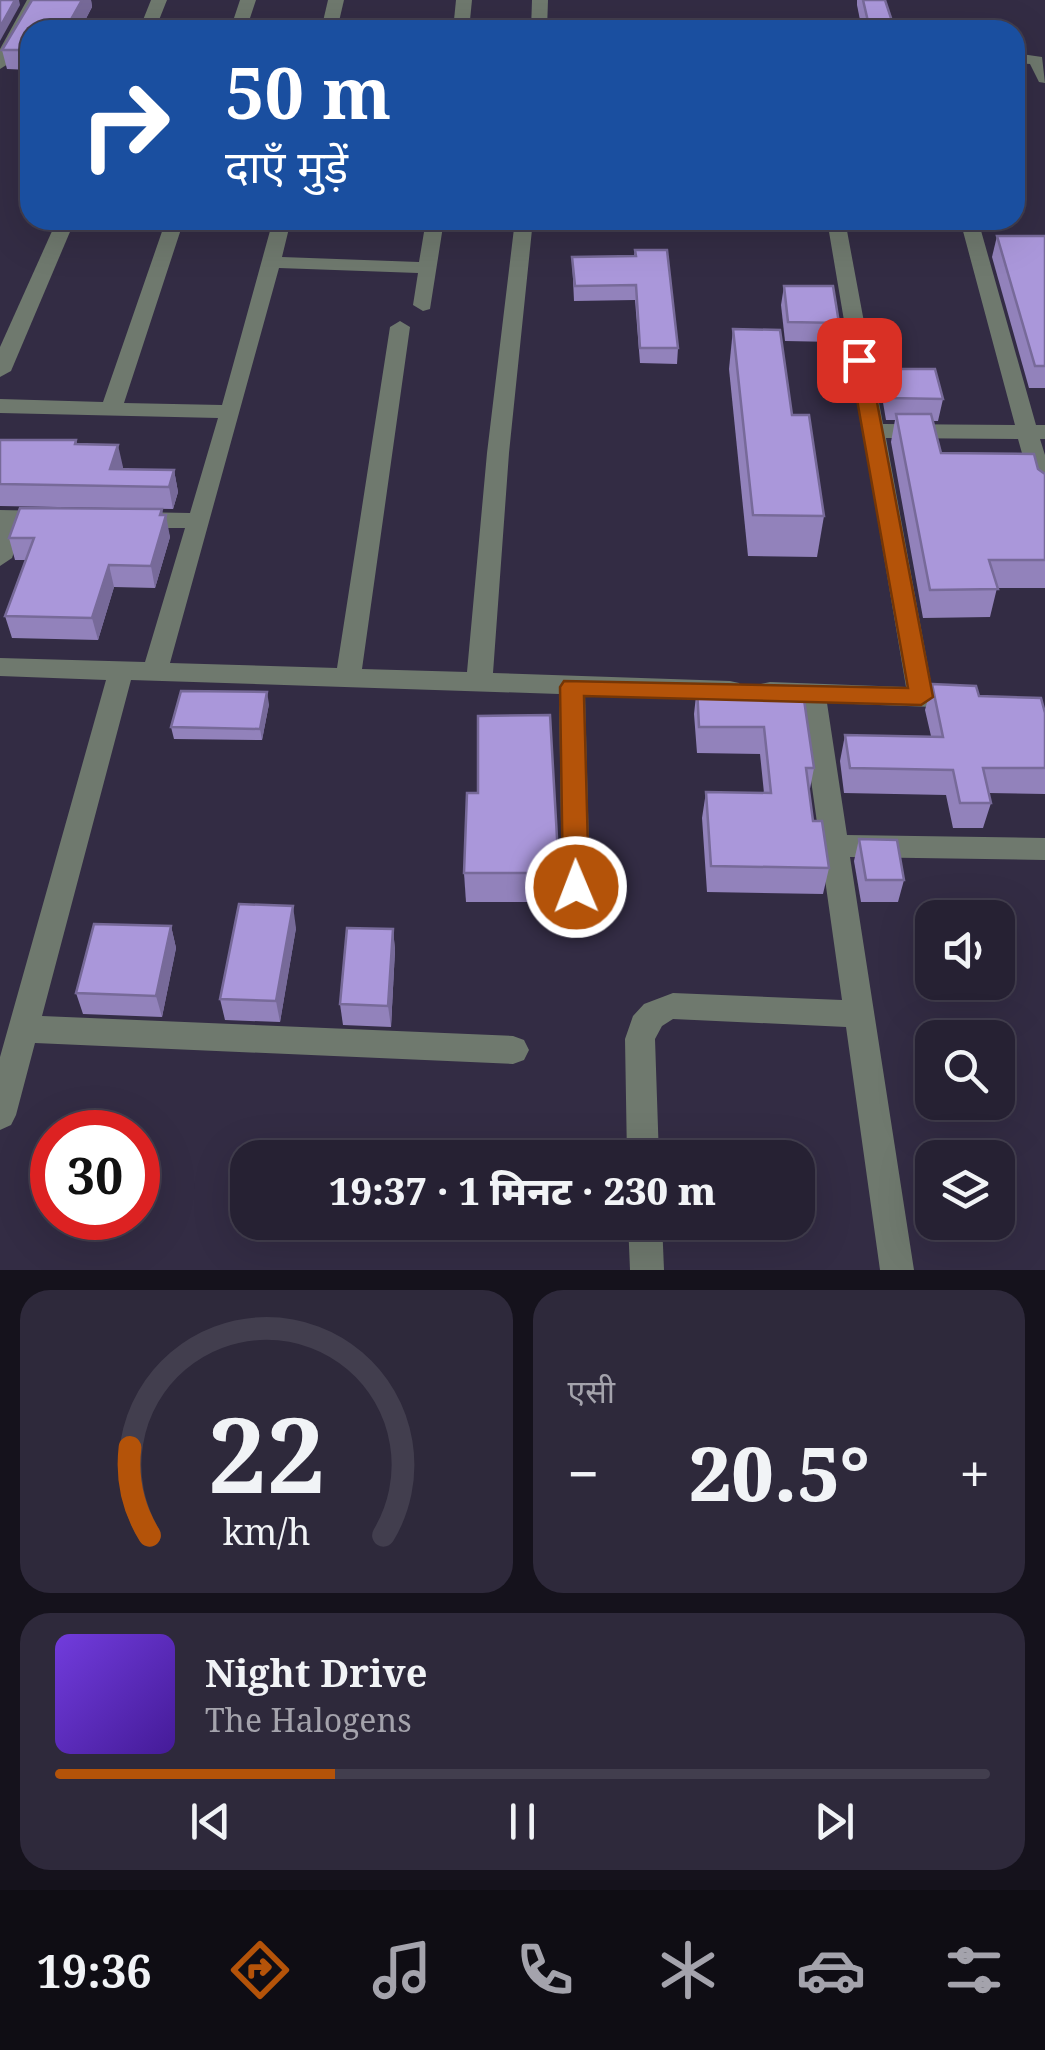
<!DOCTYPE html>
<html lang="hi">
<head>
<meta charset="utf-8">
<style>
  body { margin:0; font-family:"Noto Serif","Noto Sans Devanagari",serif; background:#2e293b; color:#f1f3f6; height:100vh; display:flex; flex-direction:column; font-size:38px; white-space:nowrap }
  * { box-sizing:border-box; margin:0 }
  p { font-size:32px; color:#a4a3ac }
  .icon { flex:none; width:55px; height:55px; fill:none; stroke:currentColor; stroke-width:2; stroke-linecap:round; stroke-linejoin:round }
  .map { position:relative; height:1270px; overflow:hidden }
  .drawer { display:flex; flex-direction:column; gap:20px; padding:20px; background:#15121c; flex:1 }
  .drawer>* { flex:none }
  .hud { position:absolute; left:20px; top:20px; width:1005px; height:210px; border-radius:30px; box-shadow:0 10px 40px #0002,0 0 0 2px #423e4e; background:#1a4fa0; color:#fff; overflow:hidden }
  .controls { position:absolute; left:915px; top:900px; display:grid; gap:20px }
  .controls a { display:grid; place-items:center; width:100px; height:100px; border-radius:20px; background:#262133; box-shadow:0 10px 40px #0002,0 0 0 2px #423e4e; font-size:50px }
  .speed { position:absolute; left:30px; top:1110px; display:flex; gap:20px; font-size:50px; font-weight:700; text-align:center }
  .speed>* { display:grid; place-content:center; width:130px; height:130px; border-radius:50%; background:#262133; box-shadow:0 10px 40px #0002,0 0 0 2px #423e4e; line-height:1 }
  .speed .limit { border:15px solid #d22; background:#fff; color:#111 }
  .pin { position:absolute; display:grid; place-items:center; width:85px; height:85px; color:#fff; margin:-42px; border-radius:20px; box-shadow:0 5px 15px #0006 }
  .me { position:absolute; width:110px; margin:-55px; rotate:359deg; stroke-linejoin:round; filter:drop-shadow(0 0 8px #0008) }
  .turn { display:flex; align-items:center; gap:35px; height:210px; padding:0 40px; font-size:45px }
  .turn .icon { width:130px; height:130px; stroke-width:2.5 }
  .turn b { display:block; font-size:70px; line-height:85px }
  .big { font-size:75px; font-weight:800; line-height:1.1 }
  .drawer .widget { flex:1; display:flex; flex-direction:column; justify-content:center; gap:15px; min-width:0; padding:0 35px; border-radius:30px; background:#2e293b }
  .drawer .dial { align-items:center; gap:0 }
  .dial svg { height:260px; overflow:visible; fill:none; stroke:#423e4e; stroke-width:7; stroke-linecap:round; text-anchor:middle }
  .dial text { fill:#f1f3f6; stroke:none }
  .song { display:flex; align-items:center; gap:30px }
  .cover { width:120px; height:120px; border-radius:15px; background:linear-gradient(135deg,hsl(260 70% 55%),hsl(260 70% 35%)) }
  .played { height:10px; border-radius:5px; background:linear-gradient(90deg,#b45309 30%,#423e4e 30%) }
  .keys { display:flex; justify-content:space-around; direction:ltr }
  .heat { display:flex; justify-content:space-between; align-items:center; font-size:55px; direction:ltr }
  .drawer .tiles { flex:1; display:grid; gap:20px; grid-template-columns:1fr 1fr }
  .widget:last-child { grid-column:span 2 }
  .trip { position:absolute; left:230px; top:1140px; width:585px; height:100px; border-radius:30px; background:#262133; box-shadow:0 10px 40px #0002,0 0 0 2px #423e4e; font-weight:800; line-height:100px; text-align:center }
  .menu { display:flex; height:160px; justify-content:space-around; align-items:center; background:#0f0d14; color:#a4a3ac }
  .menu .icon { width:70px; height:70px }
  .menu .active { color:#b45309 }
  .menu b { font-size:45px; color:#f1f3f6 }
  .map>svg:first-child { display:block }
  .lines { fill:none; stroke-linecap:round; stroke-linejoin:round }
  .minor { fill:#6f796e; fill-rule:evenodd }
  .wall { fill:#9282bb }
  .shaded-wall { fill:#776a99 }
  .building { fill:#aa97da; stroke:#776a99; stroke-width:2.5 }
  .route { fill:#b45309; stroke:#753606; stroke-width:2.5 }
</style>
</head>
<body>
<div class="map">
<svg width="1045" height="1270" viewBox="0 0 1045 1270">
  <rect width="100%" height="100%" fill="#332c44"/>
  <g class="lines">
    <g class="minor">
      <path d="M27,0H43L8,64L0,69V49Z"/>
      <path d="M151,0H167L155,30H139Z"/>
      <path d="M240,0H256L246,30H230Z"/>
      <path d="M328,0H344L337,30H321Z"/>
      <path d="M456,0H472L469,30H453Z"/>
      <path d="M532,0H548L547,30H531Z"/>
      <path d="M1015,53L1042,57L1045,83L1039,82L1030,64L1015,63Z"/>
      <path d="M57,220H75L11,371L0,377V347Z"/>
      <path d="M166,220H184L124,403L222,405L273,220H291L282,257L419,262L426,220H444L430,309L423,311L413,305L418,273L279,268L170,663L337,668L390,327L400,321L410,327L362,669L467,672L487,453L515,220H533L509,453L493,673L730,681L739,683L743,690L739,697L730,699L585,695L590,887L586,895L576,899L566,895L562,887L559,694L131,680L42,1016L513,1036L524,1040L529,1050L524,1060L513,1064L35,1043L16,1115L11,1125L0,1130V1057L106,680L0,676V658L145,662L185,528H134L122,520L134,512L190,513L218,418L0,413V399L103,402Z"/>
      <path d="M827,220H845L883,424L1015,425L960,220H978L1036,425H1045V439H1040L1045,455V503L1034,496L1018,439L886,438L932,688L968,691L972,698L968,705L959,708L827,703L847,835L1045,838V860L850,857L914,1270H880L846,1027L673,1019L662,1026L655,1039L659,1158H627L625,1039L633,1016L644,1004L673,993L842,1000L800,702L761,698L757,691L761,684L770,682L906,687Z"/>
      <path d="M0,510L49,511L61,519L49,527L23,526L12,558L0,566Z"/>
      <path d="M628,1222H662L664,1270H630Z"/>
    </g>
  </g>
  <g class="wall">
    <path d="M32,0H91L92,7L80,30H30V70L7,69L2,50Z"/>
    <path d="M857,0H885L895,30H862L857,5Z"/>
    <path d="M997,236H1045V388H1029L992,257Z"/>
    <path d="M635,250L678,348L677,364L640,363L635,300L574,301L572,257L634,256Z"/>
    <path d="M784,286L839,323L836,342L785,341L781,305Z"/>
    <path d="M733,329L792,415L824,516L817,557L748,556L729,369Z"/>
    <path d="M885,369L943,399L938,421H933L941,453L1038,469L1045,474V588H997L990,617L923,618L891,442L895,420H886L881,391Z"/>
    <path d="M0,440H76L77,444L123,467L122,469L174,470L178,492L173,509L0,506Z"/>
    <path d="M163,515L170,537L155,588L114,587L98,640L12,638L5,616L26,560H15L9,538Z"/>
    <path d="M932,684L1045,713V794L989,793L991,803L983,828H953L946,795L844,793L840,761L845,735L931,736L925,710Z"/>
    <path d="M802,686L814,768L809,794L813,821L829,868L823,894L707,892L702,818L706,792L764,793L760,754L697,753L694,714L697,687Z"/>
    <path d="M269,704L262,740L174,739L171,727Z"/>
    <path d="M859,839L904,880L898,902H861L854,861Z"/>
    <path d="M464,873H559L558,902H466Z"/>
    <path d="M171,926L176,948L162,1017L83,1014L76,993Z"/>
    <path d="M296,928L280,1022L225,1020L220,999Z"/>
    <path d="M393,929L395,950L391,1027L343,1025L340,1004Z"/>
  </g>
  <g class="shaded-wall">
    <path d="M15,0H19L20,5L0,41V27Z"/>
    <path d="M82,0H91L92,7L80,30H65Z"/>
    <path d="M118,445L123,467L116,486L110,469Z"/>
    <path d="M174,470L178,492L173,509L169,487Z"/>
    <path d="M162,509L164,521L166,515L170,537L155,588L151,566Z"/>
    <path d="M109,565L114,587L98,640L92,618Z"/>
    <path d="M267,692L269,704L262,740L260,729Z"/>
    <path d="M293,906L296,928L280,1022L276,1001Z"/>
    <path d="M171,926L176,948L162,1017L156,996Z"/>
    <path d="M393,929L395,950L391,1027L388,1006Z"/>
  </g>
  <g class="building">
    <path d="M0,0H15L0,27Z"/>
    <path d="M32,0H82L65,30H30V50H2Z"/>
    <path d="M863,0H885L895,30H870Z"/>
    <path d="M997,236H1045V366H1035Z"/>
    <path d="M635,250H667L678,348H640L636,285L575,286L572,257L636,256Z"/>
    <path d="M784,286H833L839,323L788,322Z"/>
    <path d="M733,329L780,330L792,415H809L824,516L753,515Z"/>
    <path d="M885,369H935L943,399L890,398Z"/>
    <path d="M896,414H931L941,453L1034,454L1038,469L1045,474V560H989L998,589L930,590Z"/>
    <path d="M0,440H76L75,444L118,445L110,469L174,470L169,487L0,484Z"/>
    <path d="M20,508L162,509L160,515H166L151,566L109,565L92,618L5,616L34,538H9Z"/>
    <path d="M932,684L976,686L979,696L1041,698L1045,713V768H983L991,803H960L953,770L850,768L845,735L943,737Z"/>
    <path d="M802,686L814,768H806L813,821H822L829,868L711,866L706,792L771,793L764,727H699L697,687Z"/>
    <path d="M181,691L267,692L260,729L171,727Z"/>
    <path d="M550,715L559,873H464L467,793H478V716Z"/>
    <path d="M859,839L897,840L904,880H866Z"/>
    <path d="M239,904L293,906L276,1001L220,999Z"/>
    <path d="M94,924L171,926L156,996L76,993Z"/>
    <path d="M347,928L393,929L388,1006L340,1004Z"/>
  </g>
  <path class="route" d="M859,355L869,360L933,697L921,705L584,696L589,887L585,895L576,898L567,895L563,887L560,687L564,681L908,688L850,360Z"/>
</svg>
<div class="controls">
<a><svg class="icon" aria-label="sound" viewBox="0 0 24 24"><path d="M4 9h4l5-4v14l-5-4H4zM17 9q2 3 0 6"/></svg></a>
<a><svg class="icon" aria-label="search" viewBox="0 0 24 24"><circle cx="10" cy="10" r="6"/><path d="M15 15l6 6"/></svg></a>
<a><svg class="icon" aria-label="layers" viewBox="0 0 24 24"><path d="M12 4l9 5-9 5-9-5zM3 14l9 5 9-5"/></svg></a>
</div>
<div class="speed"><div class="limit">30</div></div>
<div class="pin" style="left:859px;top:360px;background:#d93025"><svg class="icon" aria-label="arrive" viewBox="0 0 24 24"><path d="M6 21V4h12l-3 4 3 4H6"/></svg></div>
<svg class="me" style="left:576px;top:887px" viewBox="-20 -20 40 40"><circle r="17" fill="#b45309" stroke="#fff" stroke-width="3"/><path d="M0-11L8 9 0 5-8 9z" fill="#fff"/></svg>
<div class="trip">19:37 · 1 मिनट · 230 m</div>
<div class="hud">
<div class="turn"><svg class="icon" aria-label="right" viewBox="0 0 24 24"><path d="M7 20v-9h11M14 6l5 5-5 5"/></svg><div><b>50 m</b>दाएँ मुड़ें</div></div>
</div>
</div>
<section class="drawer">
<div class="tiles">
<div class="widget dial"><svg viewBox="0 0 100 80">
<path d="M14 69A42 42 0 1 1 86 69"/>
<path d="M14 69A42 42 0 0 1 8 42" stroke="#b45309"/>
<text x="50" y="56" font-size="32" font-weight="700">22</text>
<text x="50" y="72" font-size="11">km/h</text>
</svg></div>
<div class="widget"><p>एसी</p>
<div class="heat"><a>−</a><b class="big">20.5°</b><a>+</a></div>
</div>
<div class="widget">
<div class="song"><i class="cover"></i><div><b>Night Drive</b><p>The Halogens</p></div></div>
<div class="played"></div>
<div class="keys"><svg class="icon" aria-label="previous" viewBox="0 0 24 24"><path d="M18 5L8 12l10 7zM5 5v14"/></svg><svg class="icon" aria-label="pause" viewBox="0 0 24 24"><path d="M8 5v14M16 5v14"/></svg><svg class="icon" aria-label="next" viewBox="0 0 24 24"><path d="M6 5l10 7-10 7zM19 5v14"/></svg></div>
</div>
</div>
</section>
<nav class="menu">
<b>19:36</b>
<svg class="icon active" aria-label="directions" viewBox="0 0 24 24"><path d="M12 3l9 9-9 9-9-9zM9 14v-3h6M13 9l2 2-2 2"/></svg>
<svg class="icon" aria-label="music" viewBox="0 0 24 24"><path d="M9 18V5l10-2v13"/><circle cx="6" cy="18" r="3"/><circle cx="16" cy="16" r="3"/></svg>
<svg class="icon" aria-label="phone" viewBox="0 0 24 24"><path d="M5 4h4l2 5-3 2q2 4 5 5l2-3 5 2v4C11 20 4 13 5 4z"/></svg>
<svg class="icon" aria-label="climate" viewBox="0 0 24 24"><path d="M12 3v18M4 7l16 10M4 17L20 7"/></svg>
<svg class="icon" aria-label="car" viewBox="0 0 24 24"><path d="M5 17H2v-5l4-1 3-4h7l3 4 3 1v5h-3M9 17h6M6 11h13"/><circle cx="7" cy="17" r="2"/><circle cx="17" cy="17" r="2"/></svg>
<svg class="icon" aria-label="filters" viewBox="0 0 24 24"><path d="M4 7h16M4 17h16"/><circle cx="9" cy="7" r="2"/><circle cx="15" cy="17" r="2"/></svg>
</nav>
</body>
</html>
